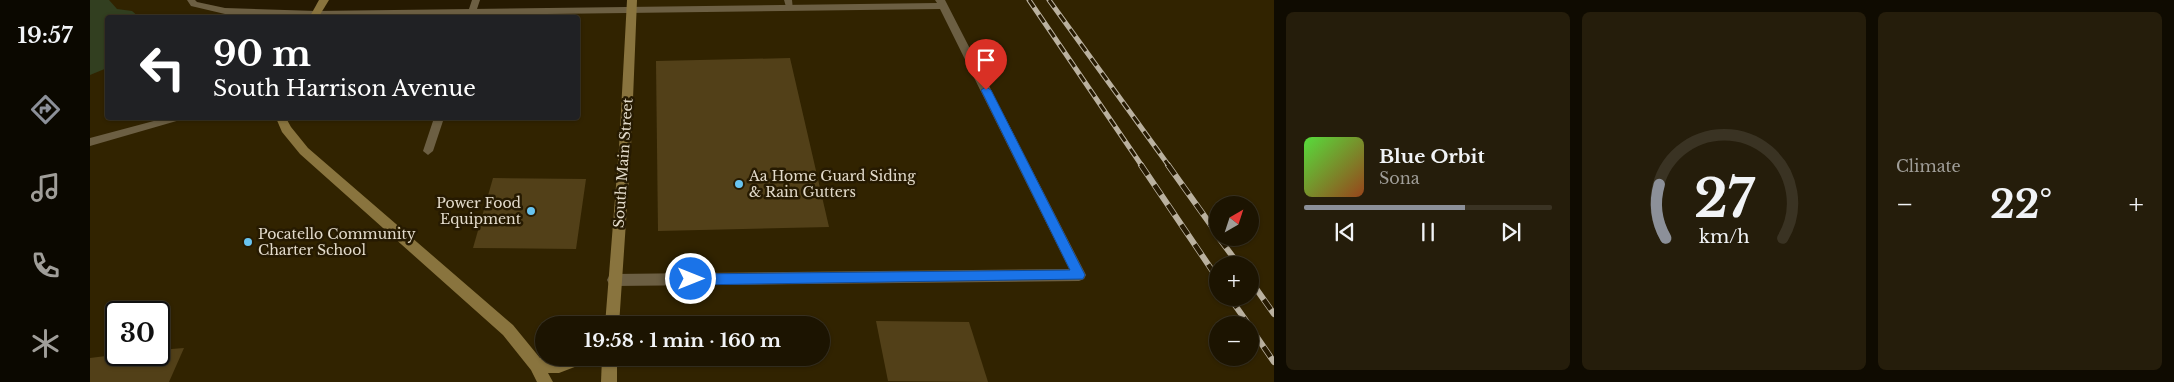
<!DOCTYPE html>
<html lang="en">
<head>
<meta charset="utf-8">
<style>
  body { margin:0; font-family:"Libre Baskerville",serif; background:#251d0b; color:#f1f3f6; height:100vh; display:flex; flex-direction:column; font-size:19px; white-space:nowrap }
  * { box-sizing:border-box; margin:0 }
  p { font-size:16px; color:#a09e99 }
  .icon { flex:none; width:28px; height:28px; fill:none; stroke:currentColor; stroke-width:2; stroke-linecap:round; stroke-linejoin:round }
  .map { position:relative; flex:1; overflow:hidden }
  .side { display:flex; flex-direction:column; gap:12px; padding:12px; background:#0f0b01; width:900px }
  .side>* { flex:none }
  .guide { position:absolute; left:15px; top:15px; width:475px; height:105px; border-radius:5px; box-shadow:0 1px 4px #0004,0 0 0 1px #3a3323; background:#202124; color:#fff; overflow:hidden }
  .needle { width:32px; rotate:39deg }
  .buttons { position:absolute; left:1119px; top:196px; display:grid; gap:10px }
  .buttons a { display:grid; place-items:center; width:50px; height:50px; border-radius:50%; background:#1c1401; box-shadow:0 1px 4px #0004,0 0 0 1px #3a3323; font-size:25px }
  .speed { position:absolute; left:15px; top:301px; display:flex; gap:10px; font-size:25px; font-weight:700; text-align:center }
  .speed>* { display:grid; place-content:center; width:65px; height:65px; border-radius:50%; background:#1c1401; box-shadow:0 1px 4px #0004,0 0 0 1px #3a3323; line-height:1 }
  .speed .limit { border:2px solid #111; border-radius:8px; background:#fff; color:#111 }
  .pin { position:absolute; display:grid; place-items:center; width:42px; height:42px; color:#fff; margin:-51px -21px; border-radius:50% 50% 50% 0; rotate:-45deg; box-shadow:0 0 5px #0007 }
  .pin .icon { rotate:45deg }
  .me { position:absolute; width:55px; margin:-28px; rotate:90deg; stroke-linejoin:round; filter:drop-shadow(0 0 4px #0008) }
  .turn { display:flex; align-items:center; gap:18px; height:105px; padding:0 25px; font-size:22px }
  .turn .icon { width:65px; height:65px; stroke-width:2.5 }
  .turn b { display:block; font-size:35px; line-height:42px }
  .big { font-size:38px; font-weight:800; line-height:1.1 }
  .side .card { flex:1; display:flex; flex-direction:column; justify-content:center; gap:8px; min-width:0; padding:0 18px; border-radius:8px; background:#251d0b }
  .side .dial { align-items:center; gap:0 }
  .dial svg { height:130px; overflow:visible; fill:none; stroke:#3a3323; stroke-width:7; stroke-linecap:round; text-anchor:middle }
  .dial text { fill:#f1f3f6; stroke:none }
  .song { display:flex; align-items:center; gap:15px }
  .cover { width:60px; height:60px; border-radius:8px; background:linear-gradient(135deg,hsl(110 70% 55%),hsl(20 70% 35%)) }
  .played { height:5px; border-radius:2px; background:linear-gradient(90deg,#8c9099 65%,#3a3323 65%) }
  .keys { display:flex; justify-content:space-around; direction:ltr }
  .heat { display:flex; justify-content:space-between; align-items:center; font-size:28px; direction:ltr }
  .side .tiles { flex:1; display:grid; gap:12px; grid-template-columns:repeat(3,1fr) }
  .trip { position:absolute; left:445px; top:316px; width:295px; height:50px; border-radius:25px; background:#1c1401; box-shadow:0 1px 4px #0004,0 0 0 1px #3a3323; font-weight:800; line-height:50px; text-align:center }
  main { display:flex; flex:1; min-height:0 }
  .menu { display:flex; flex-direction:column; width:90px; justify-content:space-around; align-items:center; background:#0b0800; color:#a09e99 }
  .menu .icon { width:35px; height:35px }
  .menu .current { color:#8c9099 }
  .menu b { font-size:22px; color:#f1f3f6 }
  .map>svg:first-child { display:block }
  .built { fill:#312300; fill-rule:evenodd }
  .green { fill:#323f20 }
  .building { fill:#524018 }
  .lines { fill:none; stroke-linecap:round; stroke-linejoin:round }
  .service { fill:#6c5f43; fill-rule:evenodd }
  .minor { fill:#6c5f43; fill-rule:evenodd }
  .secondary { fill:#89743e; fill-rule:evenodd }
  .rail-far1-casing { stroke:#bab19f; stroke-width:5 }
  .rail-casing { stroke:#bab19f; stroke-width:6 }
  .rail-far1 { stroke:#261a01; stroke-width:3; stroke-dasharray:9; stroke-linecap:butt }
  .rail { stroke:#261a01; stroke-width:4.5; stroke-dasharray:12; stroke-linecap:butt }
  .route { fill:#1a73e8; stroke:#114b97 }
  .poi-dot { fill:#68c4f0; stroke:#261a01; stroke-width:2 }
  .labels { text-anchor:middle; dominant-baseline:central; stroke-width:5; stroke-linejoin:round; paint-order:stroke }
  .street-label { font-size:14px; fill:#e3dbcb; stroke:#261a01 }
  .poi-label { font-size:14px; fill:#e3dbcb; stroke:#261a01; text-anchor:start }
</style>
</head>
<body>
<main>
<nav class="menu">
<b>19:57</b>
<svg class="icon current" aria-label="directions" viewBox="0 0 24 24"><path d="M12 3l9 9-9 9-9-9zM9 14v-3h6M13 9l2 2-2 2"/></svg>
<svg class="icon" aria-label="music" viewBox="0 0 24 24"><path d="M9 18V5l10-2v13"/><circle cx="6" cy="18" r="3"/><circle cx="16" cy="16" r="3"/></svg>
<svg class="icon" aria-label="phone" viewBox="0 0 24 24"><path d="M5 4h4l2 5-3 2q2 4 5 5l2-3 5 2v4C11 20 4 13 5 4z"/></svg>
<svg class="icon" aria-label="climate" viewBox="0 0 24 24"><path d="M12 3v18M4 7l16 10M4 17L20 7"/></svg>
</nav>
<div class="map">
<svg width="1184" height="382" viewBox="0 0 1184 382">
  <rect width="100%" height="100%" fill="#261a01"/>
  <path class="built" d="M0,0H101L104,4L135,11L226,14L541,10L542,0H1184V382H0ZM18,18H488V118H18ZM1128,205H1160V238H1128ZM1128,265H1160V298H1128ZM26,312H69V355H26ZM454,325H731V358H454ZM1128,325H1160V358H1128Z"/>
  <path class="green" d="M0,0H19L27,9L42,11L49,17L18,18L17,68L0,75Z"/>
  <g class="building">
    <path d="M700,58L739,227L568,231L566,61Z"/>
    <path d="M403,178L496,179L486,249L383,248Z"/>
    <path d="M786,321L879,322L898,382L798,381Z"/>
    <path d="M94,348L79,382H0V358L24,355H69V350Z"/>
  </g>
  <g class="lines">
    <g class="service">
      <path d="M97,0H105L107,2L135,8L226,11L230,14L226,17L135,14L101,6Z"/>
      <path d="M382,0H390L384,18H376Z"/>
      <path d="M694,0H702L703,10H697Z"/>
      <path d="M75,118H91L90,120L0,146V138Z"/>
      <path d="M344,118H354L343,151L338,155L333,151Z"/>
    </g>
    <path class="minor" d="M845,0H855L994,271L996,275L994,279L989,281L524,286L519,284L517,280L519,276L524,274L979,269L850,9L226,17L221,14L226,11L847,3Z"/>
    <g class="secondary">
      <path d="M229,0H239L228,18H219Z"/>
      <path d="M537,0H547L541,148L529,325H515L529,148Z"/>
      <path d="M186,118H196L201,127L218,148L423,325L450,358H497L495,363L469,373H458L463,382H447L441,370L413,335L210,154L192,132Z"/>
      <path d="M512,358H527V382H511Z"/>
    </g>
    <g class="rail-far1-casing">
      <g id="rail-far1">
        <path d="M939,0L1052,166"/>
        <path d="M959,0L1079,166"/>
      </g>
    </g>
    <g class="rail-casing">
      <g id="rail">
        <path d="M1051,165L1128,279"/>
        <path d="M1078,165L1128,235"/>
        <path d="M1129,238L1149,265"/>
        <path d="M1160,280L1184,314"/>
        <path d="M1140,298L1159,325"/>
        <path d="M1160,327L1184,362"/>
      </g>
    </g>
    <use href="#rail-far1" class="rail-far1"/>
    <use href="#rail" class="rail"/>
  </g>
  <path class="route" d="M896,87L901,90L993,271L995,275L993,279L601,285L597,283L595,279L597,275L601,274L980,270L891,90Z"/>
  <g class="poi-dot">
    <circle cx="649" cy="184" r="5"/>
    <circle cx="441" cy="211" r="5"/>
    <circle cx="158" cy="242" r="5"/>
  </g>
  <g class="labels">
    <g class="street-label">
      <text transform="translate(533 163) rotate(-86)">South Main Street</text>
    </g>
    <g class="poi-label">
      <text x="659" y="176">Aa Home Guard Siding<tspan x="659" dy="16">&amp; Rain Gutters</tspan></text>
      <text x="431" y="203" text-anchor="end">Power Food<tspan x="431" dy="16">Equipment</tspan></text>
      <text x="168" y="234">Pocatello Community<tspan x="168" dy="16">Charter School</tspan></text>
    </g>
  </g>
</svg>
<div class="buttons">
<a><svg class="needle" viewBox="-14 -14 28 28"><path d="M0-13l5 13h-10z" fill="#e53935"/><path d="M0 13l5-13h-10z" fill="#a09e99"/></svg></a>
<a>+</a>
<a>−</a>
</div>
<div class="speed"><div class="limit">30</div></div>
<div class="pin" style="left:896px;top:90px;background:#d93025"><svg class="icon" aria-label="arrive" viewBox="0 0 24 24"><path d="M6 21V4h12l-3 4 3 4H6"/></svg></div>
<svg class="me" style="left:601px;top:279px" viewBox="-20 -20 40 40"><circle r="17" fill="#1a73e8" stroke="#fff" stroke-width="3"/><path d="M0-11L8 9 0 5-8 9z" fill="#fff"/></svg>
<div class="trip">19:58 · 1 min · 160 m</div>
<div class="guide">
<div class="turn"><svg class="icon" aria-label="left" viewBox="0 0 24 24"><path d="M17 20v-9H6M10 6l-5 5 5 5"/></svg><div><b>90 m</b>South Harrison Avenue</div></div>
</div>
</div>
<section class="side">
<div class="tiles">
<div class="card">
<div class="song"><i class="cover"></i><div><b>Blue Orbit</b><p>Sona</p></div></div>
<div class="played"></div>
<div class="keys"><svg class="icon" aria-label="previous" viewBox="0 0 24 24"><path d="M18 5L8 12l10 7zM5 5v14"/></svg><svg class="icon" aria-label="pause" viewBox="0 0 24 24"><path d="M8 5v14M16 5v14"/></svg><svg class="icon" aria-label="next" viewBox="0 0 24 24"><path d="M6 5l10 7-10 7zM19 5v14"/></svg></div>
</div>
<div class="card dial"><svg viewBox="0 0 100 80">
<path d="M14 69A42 42 0 1 1 86 69"/>
<path d="M14 69A42 42 0 0 1 10 36" stroke="#8c9099"/>
<text x="50" y="56" font-size="32" font-weight="700">27</text>
<text x="50" y="72" font-size="11">km/h</text>
</svg></div>
<div class="card"><p>Climate</p>
<div class="heat"><a>−</a><b class="big">22°</b><a>+</a></div>
</div>
</div>
</section>
</main>
</body>
</html>
